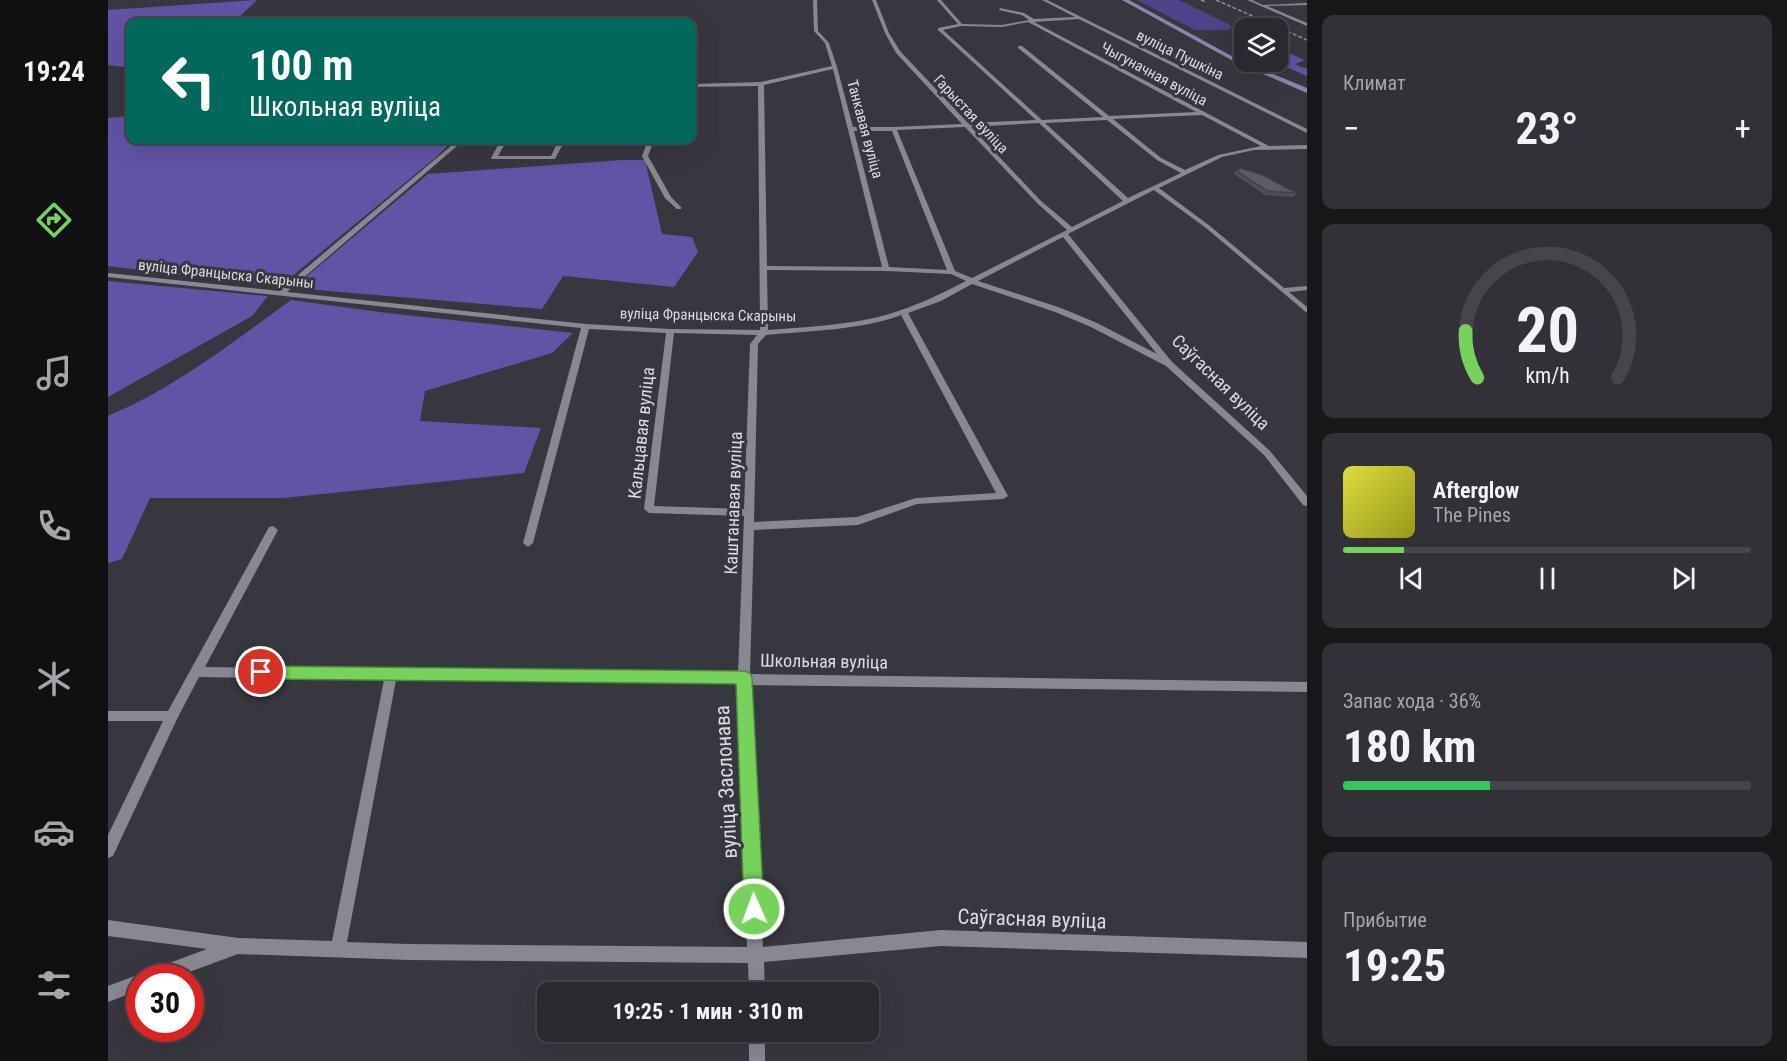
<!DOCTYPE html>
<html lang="ru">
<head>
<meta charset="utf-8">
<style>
  body { margin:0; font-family:"Roboto Condensed",sans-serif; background:#313137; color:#f1f3f6; height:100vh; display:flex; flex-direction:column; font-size:22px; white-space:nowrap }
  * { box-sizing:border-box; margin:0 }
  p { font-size:20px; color:#a5a6aa }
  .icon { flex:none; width:33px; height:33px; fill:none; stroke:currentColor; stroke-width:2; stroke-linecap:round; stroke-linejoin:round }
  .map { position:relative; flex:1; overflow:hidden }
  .side { display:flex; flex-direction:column; gap:15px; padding:15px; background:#17171a; width:480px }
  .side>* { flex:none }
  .top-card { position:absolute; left:18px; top:18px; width:570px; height:126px; border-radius:12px; box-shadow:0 6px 24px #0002,0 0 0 2px #45454b; background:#00695c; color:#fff; overflow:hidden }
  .buttons { position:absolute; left:1126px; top:18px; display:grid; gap:12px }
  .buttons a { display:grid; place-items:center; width:54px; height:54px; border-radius:12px; background:#29292f; box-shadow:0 6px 24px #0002,0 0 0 2px #45454b; font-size:30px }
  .speed { position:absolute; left:18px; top:964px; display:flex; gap:12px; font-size:30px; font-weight:700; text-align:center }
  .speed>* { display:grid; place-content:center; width:78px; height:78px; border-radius:50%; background:#29292f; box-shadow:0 6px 24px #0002,0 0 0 2px #45454b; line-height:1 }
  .speed .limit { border:9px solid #d22; background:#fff; color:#111 }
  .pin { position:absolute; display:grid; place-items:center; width:51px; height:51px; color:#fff; margin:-26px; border:3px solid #fff; border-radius:50%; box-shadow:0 2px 6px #0007 }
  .me { position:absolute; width:66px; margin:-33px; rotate:358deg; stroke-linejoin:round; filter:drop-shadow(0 0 4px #0008) }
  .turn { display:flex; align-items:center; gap:21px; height:126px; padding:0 24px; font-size:27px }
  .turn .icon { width:78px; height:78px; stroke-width:2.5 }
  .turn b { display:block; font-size:42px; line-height:51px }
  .big { font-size:45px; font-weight:700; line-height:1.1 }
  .side .card { flex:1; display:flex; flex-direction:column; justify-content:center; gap:9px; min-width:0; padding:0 21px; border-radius:12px; background:#313137 }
  .side .dial { align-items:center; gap:0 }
  .dial svg { height:156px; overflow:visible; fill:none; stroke:#45454b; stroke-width:7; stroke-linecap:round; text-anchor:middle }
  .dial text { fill:#f1f3f6; stroke:none }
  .song { display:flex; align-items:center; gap:18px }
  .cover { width:72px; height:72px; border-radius:9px; background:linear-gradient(135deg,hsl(60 70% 55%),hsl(60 70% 35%)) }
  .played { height:6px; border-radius:3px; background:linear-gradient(90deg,#76d25a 15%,#45454b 15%) }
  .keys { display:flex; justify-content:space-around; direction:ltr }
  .heat { display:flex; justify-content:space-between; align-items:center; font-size:33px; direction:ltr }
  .charge { height:9px; border-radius:4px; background:linear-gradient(90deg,#34c759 36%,#45454b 0) }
  .trip { position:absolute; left:429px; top:982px; width:342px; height:60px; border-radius:12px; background:#29292f; box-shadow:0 6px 24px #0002,0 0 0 2px #45454b; font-weight:700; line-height:60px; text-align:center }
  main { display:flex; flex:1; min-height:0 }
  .dock { display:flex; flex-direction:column; width:108px; justify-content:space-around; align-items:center; background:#101013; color:#a5a6aa }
  .dock .icon { width:42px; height:42px }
  .dock .active { color:#76d25a }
  .dock b { font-size:27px; color:#f1f3f6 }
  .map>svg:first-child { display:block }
  .green { fill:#4f4389 }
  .forest { fill:#6153a5 }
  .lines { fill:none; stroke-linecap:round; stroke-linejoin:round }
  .street { fill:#898892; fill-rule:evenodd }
  .secondary { fill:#8b85ae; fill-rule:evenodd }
  .rail { stroke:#919197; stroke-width:1.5; stroke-dasharray:4 2; stroke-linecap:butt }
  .wall { fill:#4f4f57 }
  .building { fill:#5c5c65; stroke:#404047; stroke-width:1.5 }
  .route { fill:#76d25a; stroke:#4d883a; stroke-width:1.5 }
  .labels { text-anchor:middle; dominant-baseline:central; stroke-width:6; stroke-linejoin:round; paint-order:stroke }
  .far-street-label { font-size:15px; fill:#dddce2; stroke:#37373f }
  .street-label { font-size:18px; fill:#dddce2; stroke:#37373f }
  .near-street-label { font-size:21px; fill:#dddce2; stroke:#37373f }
</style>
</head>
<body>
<main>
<nav class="dock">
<b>19:24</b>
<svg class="icon active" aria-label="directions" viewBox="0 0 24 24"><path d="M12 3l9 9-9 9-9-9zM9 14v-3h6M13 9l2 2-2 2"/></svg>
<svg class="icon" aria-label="music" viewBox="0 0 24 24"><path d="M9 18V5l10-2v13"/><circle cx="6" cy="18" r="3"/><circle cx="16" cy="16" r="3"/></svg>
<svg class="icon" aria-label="phone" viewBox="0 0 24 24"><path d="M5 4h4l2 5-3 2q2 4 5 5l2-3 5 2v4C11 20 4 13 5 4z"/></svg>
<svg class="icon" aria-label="climate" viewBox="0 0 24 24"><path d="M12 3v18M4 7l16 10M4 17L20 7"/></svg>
<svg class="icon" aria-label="car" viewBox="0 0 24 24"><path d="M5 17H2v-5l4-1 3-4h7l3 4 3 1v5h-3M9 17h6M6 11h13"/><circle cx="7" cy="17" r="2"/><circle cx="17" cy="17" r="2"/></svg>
<svg class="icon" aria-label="filters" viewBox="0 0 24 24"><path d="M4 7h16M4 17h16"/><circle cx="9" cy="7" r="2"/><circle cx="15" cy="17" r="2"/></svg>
</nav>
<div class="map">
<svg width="1199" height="1061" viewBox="0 0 1199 1061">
  <rect width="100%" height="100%" fill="#37373f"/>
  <path class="green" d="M1029,0H1071L1122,25L1123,28L1119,30H1087Z"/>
  <g class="forest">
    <path d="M149,0L126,22H22V68L0,65V10Z"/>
    <path d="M1170,48L1194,59L1196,61L1186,64L1199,69V76L1167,62H1170Z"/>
    <path d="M22,116V140H346L327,158L171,287L0,266V118Z"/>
    <path d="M514,160H537L554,234L584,237L590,252L566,287L455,276L434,309L185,288L320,174Z"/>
    <path d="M0,281L160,296L144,316L0,397Z"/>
    <path d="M183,300L279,313L465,333L444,353L317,391L312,421L433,428L416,473L176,498H42L14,559L0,563V416C67,388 125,342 183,300Z"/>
  </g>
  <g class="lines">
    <g class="street">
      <path d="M705,0H709L710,31L721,43L729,67L745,127H786L854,124L788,53L777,33L764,0H768L781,33L792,51L860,123L928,120L830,30V28L850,24L829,0H833L854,24L894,25L921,20L914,15L891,10L892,8L916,13L926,19L967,17L934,0H939L1199,129V133L971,19L926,22L1161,146L1199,145V149L1146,150L1114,157L1051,188L1102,226L1176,288L1199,286V290L1181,292L1199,307V313L1098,228L1046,190L960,234L1064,362L1162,451L1199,496V506L1195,505L1156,455L1058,366L983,327L947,312L864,284L833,301L800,313L900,496L895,499L809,504L750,525L646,530L642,674L1199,682V692L642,685L655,947L833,930L1199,942V958L833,946L656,962L657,993H641L640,963L301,960L130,954L65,978H32V990L0,1002V986L32,974L36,976L37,972L99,949L0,936V920L130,938L224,941L276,680L91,677L69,719L5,856L0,858V835L55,721H0V711H60L161,527L165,526L170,530L97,667L630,674L636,516L541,513L536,509L558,333L481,329L425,543L420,547L415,543L473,328L0,277V273L171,291L350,140H356L179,292L478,324L562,329L652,330L650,86L584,87V84L653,82L724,66L717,43L706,31ZM920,22L1088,112L1001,116L914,46H910V48L995,117L934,120L835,30L853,26L894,27ZM725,69L774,267L659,266L656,85ZM1094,115L1153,146L1110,155L1077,170L1053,158L1005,119ZM999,120L1049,160L1073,173L1020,198L937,123ZM931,123L1015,201L964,227L933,201L863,127ZM857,127L929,203L959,230L864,278L847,271L789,130ZM746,131H784L839,270L781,267ZM955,237L1049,354L989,323L953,308L870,281ZM659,270L778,271L843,274L858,281C833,294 808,306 781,314C745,325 698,327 660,330ZM793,315L888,493L808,498L749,517L646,522L650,344L658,335C700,331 754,330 793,315ZM566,333L649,335L642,344L636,509L546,506ZM288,680L630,684L639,947L301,944L239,942Z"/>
      <path d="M1139,0H1144L1155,5L1199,3V5L1159,6L1199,23V26Z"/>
      <path d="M393,140H399L390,156H443L451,140H457L447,159H384L383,158Z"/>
      <path d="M540,140H546L540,156L563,197L573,207V209H569L557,198L534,156Z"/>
      <rect x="641" y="1032" width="16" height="29"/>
    </g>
    <path class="secondary" d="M1014,0H1021L1131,60L1199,88V93L1127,62Z"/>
    <g class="rail">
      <path d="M1093,0L1098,2"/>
      <path d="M1108,0L1199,40"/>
    </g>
  </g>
  <path class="wall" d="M1127,170H1131L1188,193L1186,197L1157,195L1126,174Z"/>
  <path class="building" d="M1132,168L1155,175L1188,193L1159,191L1127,170H1131Z"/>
  <path class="route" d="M153,666L636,671L642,673L644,678L656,909L653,916L646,919L639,916L636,909L628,684L153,679L148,677L145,672L148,668Z"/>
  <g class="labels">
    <g class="far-street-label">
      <text transform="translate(1072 55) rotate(26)">вуліца Пушкіна</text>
      <text transform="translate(1046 74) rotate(28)">Чыгуначная вуліца</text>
      <text transform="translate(863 114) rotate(47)">Гарыстая вуліца</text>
      <text transform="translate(757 129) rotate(75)">Танкавая вуліца</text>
      <text transform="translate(118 274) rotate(6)">вуліца Францыска Скарыны</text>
      <text transform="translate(600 315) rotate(1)">вуліца Францыска Скарыны</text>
    </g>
    <g class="street-label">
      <text transform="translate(1113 382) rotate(44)">Саўгасная вуліца</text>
      <text transform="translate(533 433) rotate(-84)">Кальцавая вуліца</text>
      <text transform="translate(625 503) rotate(-88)">Каштанавая вуліца</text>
      <text transform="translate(716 661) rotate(1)">Школьная вуліца</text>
    </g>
    <g class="near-street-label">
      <text transform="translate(618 782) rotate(-93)">вуліца Заслонава</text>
      <text transform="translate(924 919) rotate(2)">Саўгасная вуліца</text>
    </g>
  </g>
</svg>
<div class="buttons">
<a><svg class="icon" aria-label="layers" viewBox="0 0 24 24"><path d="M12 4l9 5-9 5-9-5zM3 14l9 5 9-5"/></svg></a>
</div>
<div class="speed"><div class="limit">30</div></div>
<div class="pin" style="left:153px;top:672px;background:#d93025"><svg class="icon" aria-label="arrive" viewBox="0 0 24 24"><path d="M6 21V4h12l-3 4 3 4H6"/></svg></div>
<svg class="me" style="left:646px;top:909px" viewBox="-20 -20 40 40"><circle r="17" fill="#76d25a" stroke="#fff" stroke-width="3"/><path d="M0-11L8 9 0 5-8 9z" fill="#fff"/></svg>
<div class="trip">19:25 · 1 мин · 310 m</div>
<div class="top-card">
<div class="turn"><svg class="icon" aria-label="left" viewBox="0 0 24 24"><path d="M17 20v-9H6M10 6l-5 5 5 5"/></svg><div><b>100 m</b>Школьная вуліца</div></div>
</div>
</div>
<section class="side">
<div class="card"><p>Климат</p>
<div class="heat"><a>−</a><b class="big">23°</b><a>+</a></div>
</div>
<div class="card dial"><svg viewBox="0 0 100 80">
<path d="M14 69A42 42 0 1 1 86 69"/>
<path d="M14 69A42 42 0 0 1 8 45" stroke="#76d25a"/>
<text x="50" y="56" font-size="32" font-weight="700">20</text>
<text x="50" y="72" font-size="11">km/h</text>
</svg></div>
<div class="card">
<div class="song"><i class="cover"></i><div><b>Afterglow</b><p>The Pines</p></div></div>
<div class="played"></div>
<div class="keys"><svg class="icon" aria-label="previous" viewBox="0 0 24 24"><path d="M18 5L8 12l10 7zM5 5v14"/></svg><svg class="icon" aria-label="pause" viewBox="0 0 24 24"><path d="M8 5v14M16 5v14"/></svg><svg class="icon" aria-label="next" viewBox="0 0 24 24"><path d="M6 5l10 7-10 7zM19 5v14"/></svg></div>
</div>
<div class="card"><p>Запас хода · 36%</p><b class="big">180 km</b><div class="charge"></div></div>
<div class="card"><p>Прибытие</p><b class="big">19:25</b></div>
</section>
</main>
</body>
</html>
